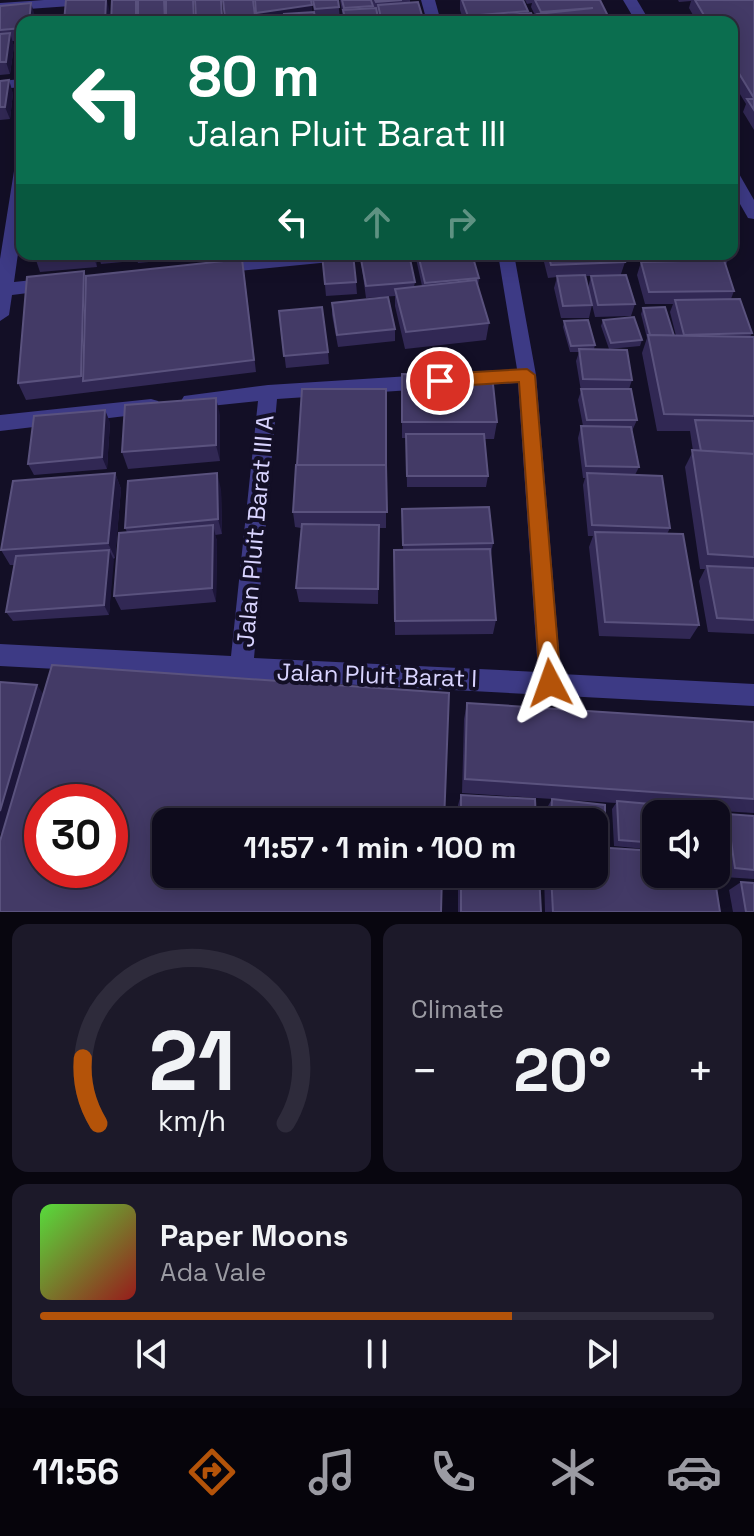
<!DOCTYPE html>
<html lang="en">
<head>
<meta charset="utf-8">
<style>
  body { margin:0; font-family:"Space Grotesk",sans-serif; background:#1c1929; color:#f1f3f6; height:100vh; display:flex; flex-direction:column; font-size:30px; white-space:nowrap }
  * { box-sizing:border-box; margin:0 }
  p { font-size:26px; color:#9b9ba3 }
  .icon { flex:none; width:44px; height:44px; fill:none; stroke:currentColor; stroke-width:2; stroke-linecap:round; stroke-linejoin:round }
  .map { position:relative; height:912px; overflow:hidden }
  .panel { display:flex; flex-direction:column; gap:12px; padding:12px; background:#08060f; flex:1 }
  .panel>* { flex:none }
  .hud { position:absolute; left:16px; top:16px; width:722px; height:244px; border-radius:16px; box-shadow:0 4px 20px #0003,0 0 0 2px #2e2b3b; background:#0b6e4f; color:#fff; overflow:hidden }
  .tools { position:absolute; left:642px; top:800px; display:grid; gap:16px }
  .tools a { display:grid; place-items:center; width:88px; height:88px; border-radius:16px; background:#0e0b1c; box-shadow:0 4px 20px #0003,0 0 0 2px #2e2b3b; font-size:40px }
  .speed { position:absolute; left:24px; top:784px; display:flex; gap:16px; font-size:40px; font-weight:700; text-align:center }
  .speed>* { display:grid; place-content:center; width:104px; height:104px; border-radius:50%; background:#0e0b1c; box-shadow:0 4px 20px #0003,0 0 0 2px #2e2b3b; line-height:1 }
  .speed .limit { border:12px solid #d22; background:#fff; color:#111 }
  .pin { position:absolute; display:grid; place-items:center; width:68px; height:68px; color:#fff; margin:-34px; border:4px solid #fff; border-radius:50%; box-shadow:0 2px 8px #0007 }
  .me { position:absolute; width:88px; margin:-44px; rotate:356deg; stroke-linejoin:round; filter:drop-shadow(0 0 6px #0008) }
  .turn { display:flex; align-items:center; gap:28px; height:168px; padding:0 40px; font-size:36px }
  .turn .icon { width:104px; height:104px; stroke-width:2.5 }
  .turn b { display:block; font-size:56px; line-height:68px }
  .lanes { display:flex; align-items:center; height:76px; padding:0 40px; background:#0003; justify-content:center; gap:40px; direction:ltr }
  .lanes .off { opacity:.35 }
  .big { font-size:60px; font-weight:700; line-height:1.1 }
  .panel .tile { flex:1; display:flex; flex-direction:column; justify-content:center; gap:12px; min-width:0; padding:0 28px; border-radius:16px; background:#1c1929 }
  .panel .dial { align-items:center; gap:0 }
  .dial svg { height:208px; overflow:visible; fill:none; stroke:#2e2b3b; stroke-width:7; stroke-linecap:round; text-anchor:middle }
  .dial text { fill:#f1f3f6; stroke:none }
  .song { display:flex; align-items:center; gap:24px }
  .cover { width:96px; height:96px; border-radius:12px; background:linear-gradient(135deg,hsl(110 70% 55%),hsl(0 70% 35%)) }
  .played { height:8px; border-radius:4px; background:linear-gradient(90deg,#b45309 70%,#2e2b3b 70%) }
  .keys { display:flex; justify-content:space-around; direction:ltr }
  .heat { display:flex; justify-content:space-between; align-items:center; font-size:44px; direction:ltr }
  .panel .tiles { flex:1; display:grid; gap:12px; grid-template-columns:1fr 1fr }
  .tile:last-child { grid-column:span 2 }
  .trip { position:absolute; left:152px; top:808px; width:456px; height:80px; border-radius:16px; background:#0e0b1c; box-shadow:0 4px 20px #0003,0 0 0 2px #2e2b3b; font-weight:700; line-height:80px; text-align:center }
  .dock { display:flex; height:128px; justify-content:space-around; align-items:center; background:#06040b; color:#9b9ba3 }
  .dock .icon { width:56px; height:56px }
  .dock .current { color:#b45309 }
  .dock b { font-size:36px; color:#f1f3f6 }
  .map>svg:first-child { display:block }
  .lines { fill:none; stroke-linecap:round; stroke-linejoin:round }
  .minor { fill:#3d3a85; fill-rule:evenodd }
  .wall { fill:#312854 }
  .shaded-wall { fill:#1d163a }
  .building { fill:#433a66; stroke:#5a527e; stroke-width:2; fill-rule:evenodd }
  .route { fill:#b45309; stroke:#753606; stroke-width:2 }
  .labels { text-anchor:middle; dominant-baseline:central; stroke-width:8; stroke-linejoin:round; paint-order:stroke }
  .street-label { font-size:24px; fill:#d9d4ff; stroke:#130f26 }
</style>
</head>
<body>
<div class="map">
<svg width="754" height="912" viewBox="0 0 754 912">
  <rect width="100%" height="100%" fill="#130f26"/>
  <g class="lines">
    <g class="minor">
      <path d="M44,0H106L99,4L0,11V3Z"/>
      <path d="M421,0H435L441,22H427Z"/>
      <path d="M623,0H637L650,22H636Z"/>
      <path d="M22,79V87L0,89V81Z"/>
      <path d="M22,166V225L14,282L52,278L61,284L52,290L12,295L9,315L0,321V259L14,171Z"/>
      <path d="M732,171L738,172L754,200V219L748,218L732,190Z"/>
      <path d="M292,254H359L351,260L219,273L210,267L219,261Z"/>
      <path d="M498,254H514L536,375L561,674L754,684V706L0,666V644L231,656L258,401L191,408L184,406L181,401L184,396L268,385L426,375L435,382L426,389L277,399L254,658L538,672L518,383L466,386L457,379L466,372L517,369Z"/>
      <path d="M151,399L158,401L161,406L158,411L151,413L0,431V415Z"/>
    </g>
  </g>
  <g class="wall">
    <path d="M112,0H137L138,5V0H165L166,5L193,0L195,21V0H221L223,21H225L223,0H253L256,22H167V21V22H111Z"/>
    <path d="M255,0L312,12H314L312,0H338L340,19L316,22H257Z"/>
    <path d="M340,0H371L373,8H374L372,0H410V3L424,22H344Z"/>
    <path d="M460,0H523L528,11V14L535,22H464L460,10Z"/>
    <path d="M525,0H600L611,22H536L537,19L531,7L532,3L527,4Z"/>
    <path d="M678,0H754V130L743,112L746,104L732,81V22H697L689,8L691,1L679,2Z"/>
    <path d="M0,6L35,16L22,22V41H12L14,46L10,74L0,75Z"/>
    <path d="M0,81L13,93L10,119L0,120Z"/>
    <path d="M97,254V267L40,272L36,260Z"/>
    <path d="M98,254H133V261L101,264Z"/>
    <path d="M136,254H171V260L138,263Z"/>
    <path d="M212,254H241L213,257Z"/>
    <path d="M322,254L356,282L357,294L326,296Z"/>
    <path d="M360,254H409L415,282L414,287L422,286L415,254H472L479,278L478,286L489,323L486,340L405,349L395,306V296L366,298Z"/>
    <path d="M542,254H622L625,262L621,274L635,304L631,316L595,317L588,288L591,276H585L592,305L589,318H561L554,288L557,277L548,278Z"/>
    <path d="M643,254H730L726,265L734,291L731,299L752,333L750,337H754V634L708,632L699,581L705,569H700L685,467L693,451L690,431H657L642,353L647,338L641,314L643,308L674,336H676L670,312L673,304H645L637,275L641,262H646Z"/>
    <path d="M84,271L86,276L244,271L256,372L26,400L18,383Z"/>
    <path d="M332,303L395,329V341L338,347L332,315Z"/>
    <path d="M279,311L328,352L329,364L286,368Z"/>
    <path d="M603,320L642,340L640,346L609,349L601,326Z"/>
    <path d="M564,321L595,345L594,349L632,380L629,389L637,420L632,431L639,467L635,475L670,528L667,534L699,625L690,639L599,636L589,547L593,536H588L583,485L585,478H583L578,438L581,426H583L578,400L581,391L576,361L579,352H570L563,327Z"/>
    <path d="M402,374L497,422L494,439H485L488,476L486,487H407L406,438H402Z"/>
    <path d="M386,389V528H379L378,604L299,602L296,588L301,528L295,527L293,512Z"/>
    <path d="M220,415V461L128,469L122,452Z"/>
    <path d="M110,422L107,469L34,475L28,464Z"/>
    <path d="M115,473L121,489L115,558L113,559L109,615L13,621L6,612L14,565H10L1,550Z"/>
    <path d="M221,489L222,534L215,535L217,541L216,602L121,610L114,596L127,532L125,528Z"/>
    <path d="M402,509L493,543L491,554H490L496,620L493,634L395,635L394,550H403Z"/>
    <path d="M467,703L754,722V813L705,810V814H656V850L614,846L612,809L616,803L554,799L605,805V841L601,848L656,851V874H714L720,912H545L544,874H594V847H597H594V822H548V806L552,799L462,793L464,719Z"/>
    <path d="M461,795L536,822H458V805Z"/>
    <path d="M727,814L754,816V879L724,877L717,824Z"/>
    <path d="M458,874H539L541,912H458Z"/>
    <path d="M741,882L754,912H733L729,890Z"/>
  </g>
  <g class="shaded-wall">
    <path d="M106,0H107L110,13V22H105Z"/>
    <path d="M136,0H137L138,7V22H136Z"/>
    <path d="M31,3L35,16L34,22H29Z"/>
    <path d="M312,5V18L284,22H257L256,13Z"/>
    <path d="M10,33L14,46L10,74L6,62Z"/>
    <path d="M9,80L13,93L10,119L5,107Z"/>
    <path d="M93,254H97V267Z"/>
    <path d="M84,271L90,288L83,381L81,376Z"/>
    <path d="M216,398L220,415V461L216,445Z"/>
    <path d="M105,410L110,422L107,469L102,457Z"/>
    <path d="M115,473L121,489L115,558L108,543Z"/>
    <path d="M217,473L221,489L222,534L218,519Z"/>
    <path d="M213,525L217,541L216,602L212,588Z"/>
    <path d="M109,550L114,560L109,615L104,605Z"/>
    <path d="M37,685L46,698L6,838L0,833V811Z"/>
  </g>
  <g class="building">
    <path d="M66,0H106L105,22H64Z"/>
    <path d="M112,0H136V22H111Z"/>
    <path d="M138,0H164L165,21L138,22Z"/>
    <path d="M166,0H193L194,19H166Z"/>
    <path d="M195,0H221L222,17L196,19Z"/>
    <path d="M223,0H253L255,16L225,18Z"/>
    <path d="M255,0H311L312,5L256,13Z"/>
    <path d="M313,0H338L339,7L315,9Z"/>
    <path d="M342,0H371L373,6L344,8Z"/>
    <path d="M375,0H402L376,2Z"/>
    <path d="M462,0H523L528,11L468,16Z"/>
    <path d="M535,0H600L611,22H541L537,14L593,8L541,12Z"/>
    <path d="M695,0H754V98L732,62V22H708Z"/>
    <path d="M418,2L424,22H382L378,5Z"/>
    <path d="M31,3L29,22H22V28L0,30V6Z"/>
    <path d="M376,8L379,22H346L343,10Z"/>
    <path d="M314,12L316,22H285L284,14Z"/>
    <path d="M531,13L535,22H466L464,19Z"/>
    <path d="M282,16L283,22H258V17Z"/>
    <path d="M255,18L256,22H210Z"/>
    <path d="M10,33L6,62H0V34Z"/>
    <path d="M9,80L5,107H0V81Z"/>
    <path d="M747,99H754V110Z"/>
    <path d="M36,254H93L36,260Z"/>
    <path d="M322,254H353L356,282L325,284Z"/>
    <path d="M360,254H409L415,282L366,286Z"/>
    <path d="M418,254H472L479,278L425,283Z"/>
    <path d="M548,254H622L625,262L551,265Z"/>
    <path d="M652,254H730L654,260Z"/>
    <path d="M242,259L254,360L83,381L86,276Z"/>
    <path d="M724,260L734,291L649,292L641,262Z"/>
    <path d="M84,271L81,376L18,383L27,277Z"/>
    <path d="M585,275L592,305L563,306L557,276Z"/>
    <path d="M626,275L635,304L598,305L591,276Z"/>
    <path d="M476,280L489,323L406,332L395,289Z"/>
    <path d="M388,297L395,329L337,335L332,303Z"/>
    <path d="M740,299L752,333L684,335L675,300Z"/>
    <path d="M322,307L328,352L284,356L279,311Z"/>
    <path d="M665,307L674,336L650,335L643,308Z"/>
    <path d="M634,317L642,340L611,343L603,320Z"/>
    <path d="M588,320L595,345L571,346L564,321Z"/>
    <path d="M648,335L754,337V416L664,414Z"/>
    <path d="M579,349L627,350L632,380L583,379Z"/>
    <path d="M402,374L492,375L497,422H402Z"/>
    <path d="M302,389H386V465H297Z"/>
    <path d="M581,389H631L637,420H587Z"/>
    <path d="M216,398V445L122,452L125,405Z"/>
    <path d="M105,410L102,457L28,464L34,416Z"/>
    <path d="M695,420L754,421V454L701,451Z"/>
    <path d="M581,426L631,427L639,467L586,466Z"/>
    <path d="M406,434H484L488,476H407Z"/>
    <path d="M692,450L754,454V557L708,554Z"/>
    <path d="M296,465H386L387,512H293Z"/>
    <path d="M115,473L108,543L1,550L13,481Z"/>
    <path d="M217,473L218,519L125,528L128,481Z"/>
    <path d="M587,473L662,476L670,528L592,525Z"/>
    <path d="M489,507L493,543L403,545L402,509Z"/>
    <path d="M302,524L379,525L378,589L296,588Z"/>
    <path d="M213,525L212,588L114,596L119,533Z"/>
    <path d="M595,532L683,534L699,625L605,622Z"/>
    <path d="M490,549L496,620L395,621L394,550Z"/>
    <path d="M109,550L104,605L6,612L16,556Z"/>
    <path d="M707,566L754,568V620L717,618Z"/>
    <path d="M52,665L449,693L444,822H166V874H442L441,912H0V841ZM42,802H110V870H42Z"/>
    <path d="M0,682L37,685L0,811Z"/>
    <path d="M467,703L754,722V799L465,779Z"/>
    <path d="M461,795L535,799L536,822H461Z"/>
    <path d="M552,799L605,805V841L594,840V822H551Z"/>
    <path d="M617,801L705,809V814H656V843L619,840Z"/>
    <path d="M727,814L754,816V870L735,868Z"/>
    <path d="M594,847L656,851V874H714L720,912H553L551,874H594Z"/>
    <path d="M461,874H539L541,912H461Z"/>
    <path d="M741,882L754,883V912H746Z"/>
  </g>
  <path class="route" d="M527,369L535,375L561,683L558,690L550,693L543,690L540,683L519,382L440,387L432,381L440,374Z"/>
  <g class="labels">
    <g class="street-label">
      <text transform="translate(255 531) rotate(-85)">Jalan Pluit Barat III A</text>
      <text transform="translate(377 675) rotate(2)">Jalan Pluit Barat I</text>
    </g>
  </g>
</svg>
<div class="tools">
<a><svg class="icon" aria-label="sound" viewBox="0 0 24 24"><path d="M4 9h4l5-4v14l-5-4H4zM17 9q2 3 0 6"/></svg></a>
</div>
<div class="speed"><div class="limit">30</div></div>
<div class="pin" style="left:440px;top:381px;background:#d93025"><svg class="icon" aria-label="arrive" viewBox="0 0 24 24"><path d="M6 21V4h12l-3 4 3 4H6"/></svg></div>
<svg class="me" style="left:550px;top:683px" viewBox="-20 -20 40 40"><path d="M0-17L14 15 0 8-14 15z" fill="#b45309" stroke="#fff" stroke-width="4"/></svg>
<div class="trip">11:57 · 1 min · 100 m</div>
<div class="hud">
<div class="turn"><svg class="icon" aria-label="left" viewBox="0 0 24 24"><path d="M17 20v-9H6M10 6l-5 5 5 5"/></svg><div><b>80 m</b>Jalan Pluit Barat III</div></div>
<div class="lanes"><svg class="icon" aria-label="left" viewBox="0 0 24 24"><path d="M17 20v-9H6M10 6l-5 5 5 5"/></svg><svg class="icon off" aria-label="ahead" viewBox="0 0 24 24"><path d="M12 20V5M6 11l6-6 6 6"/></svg><svg class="icon off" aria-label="right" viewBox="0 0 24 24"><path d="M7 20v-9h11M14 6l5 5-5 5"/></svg></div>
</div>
</div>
<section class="panel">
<div class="tiles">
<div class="tile dial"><svg viewBox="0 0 100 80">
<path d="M14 69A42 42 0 1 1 86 69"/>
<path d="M14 69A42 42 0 0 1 8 44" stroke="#b45309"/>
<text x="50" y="56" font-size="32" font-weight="700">21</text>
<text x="50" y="72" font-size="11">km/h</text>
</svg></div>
<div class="tile"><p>Climate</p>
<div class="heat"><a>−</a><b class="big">20°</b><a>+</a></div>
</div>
<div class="tile">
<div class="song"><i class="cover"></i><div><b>Paper Moons</b><p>Ada Vale</p></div></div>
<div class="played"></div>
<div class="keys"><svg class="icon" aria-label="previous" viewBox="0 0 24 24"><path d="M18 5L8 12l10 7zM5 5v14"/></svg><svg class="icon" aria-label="pause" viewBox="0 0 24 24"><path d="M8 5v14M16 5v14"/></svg><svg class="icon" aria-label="next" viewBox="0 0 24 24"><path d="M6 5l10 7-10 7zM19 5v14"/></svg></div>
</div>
</div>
</section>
<nav class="dock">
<b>11:56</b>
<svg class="icon current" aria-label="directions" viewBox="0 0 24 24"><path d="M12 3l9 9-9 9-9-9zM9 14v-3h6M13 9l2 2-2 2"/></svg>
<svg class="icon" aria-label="music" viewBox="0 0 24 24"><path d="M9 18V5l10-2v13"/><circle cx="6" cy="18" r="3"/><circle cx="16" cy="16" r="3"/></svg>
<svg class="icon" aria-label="phone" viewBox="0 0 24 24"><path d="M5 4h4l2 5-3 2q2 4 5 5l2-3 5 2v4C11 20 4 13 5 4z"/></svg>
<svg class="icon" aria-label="climate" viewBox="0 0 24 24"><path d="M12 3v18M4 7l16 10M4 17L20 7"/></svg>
<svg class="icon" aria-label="car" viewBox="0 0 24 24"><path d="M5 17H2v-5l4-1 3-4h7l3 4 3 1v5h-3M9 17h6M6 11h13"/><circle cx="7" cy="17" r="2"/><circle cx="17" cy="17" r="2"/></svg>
</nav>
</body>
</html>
